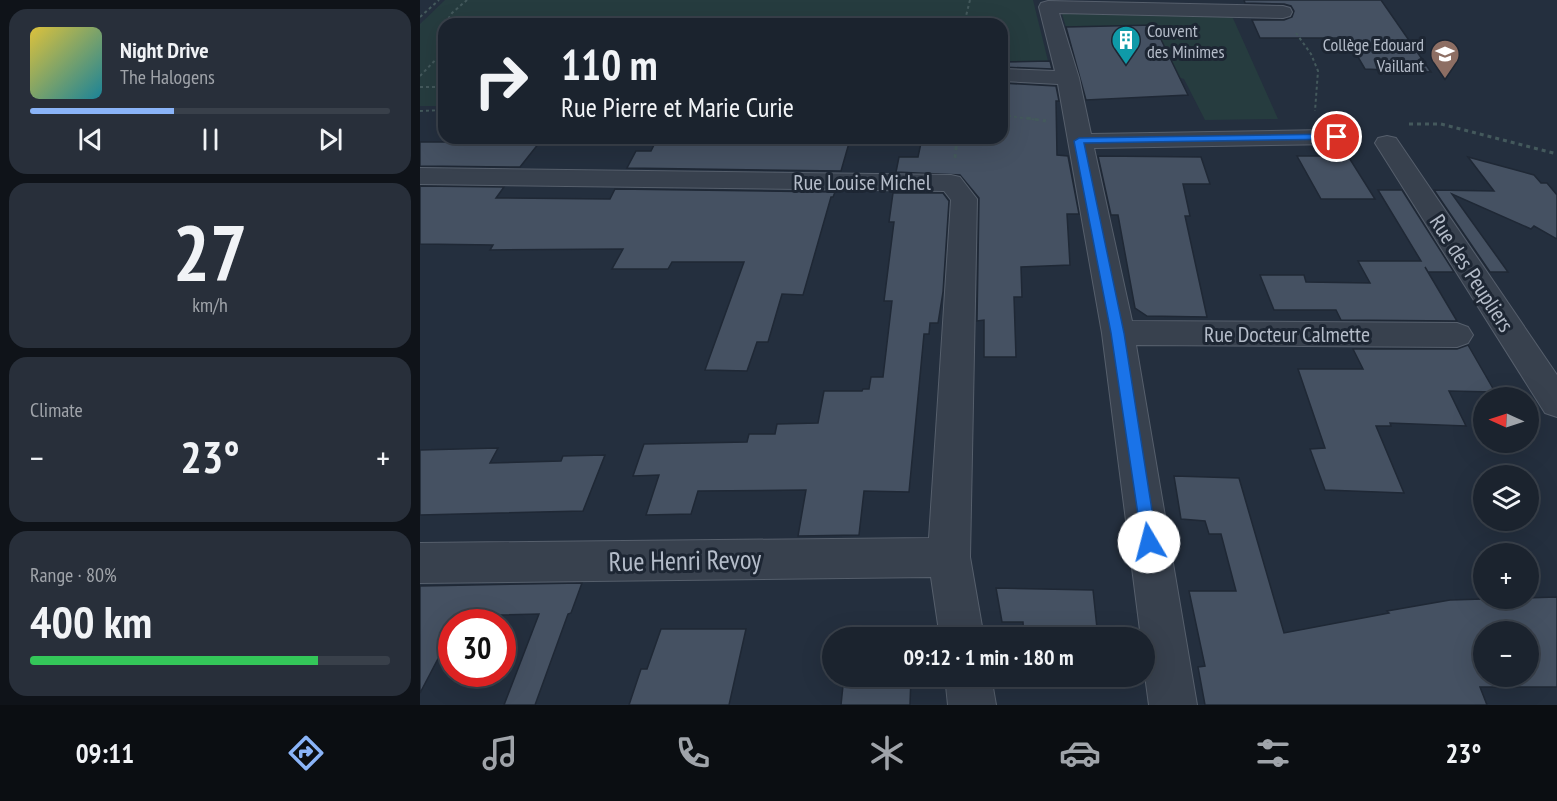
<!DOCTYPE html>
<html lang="en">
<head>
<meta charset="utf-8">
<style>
  body { margin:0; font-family:"PT Sans Narrow",sans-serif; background:#282f3a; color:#f1f3f6; height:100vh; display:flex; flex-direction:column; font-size:22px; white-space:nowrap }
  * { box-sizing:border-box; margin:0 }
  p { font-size:20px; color:#a0a4aa }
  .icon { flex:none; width:33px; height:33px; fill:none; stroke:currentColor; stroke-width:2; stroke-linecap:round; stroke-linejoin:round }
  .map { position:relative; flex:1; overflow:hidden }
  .side { display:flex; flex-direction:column; gap:9px; padding:9px; background:#0f1319; width:420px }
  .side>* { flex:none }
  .top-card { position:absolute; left:18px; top:18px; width:570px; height:126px; border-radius:18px; box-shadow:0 6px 24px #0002,0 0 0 2px #39404a; background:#1b232e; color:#f1f3f6; overflow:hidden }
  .needle { width:39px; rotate:273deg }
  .fabs { position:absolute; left:1053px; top:387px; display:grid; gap:12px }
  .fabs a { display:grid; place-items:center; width:66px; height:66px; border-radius:50%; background:#1b232e; box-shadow:0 6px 24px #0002,0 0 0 2px #39404a; font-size:30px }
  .speed { position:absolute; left:18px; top:609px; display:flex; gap:12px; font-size:30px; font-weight:700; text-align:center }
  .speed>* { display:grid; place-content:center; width:78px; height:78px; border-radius:50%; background:#1b232e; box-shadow:0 6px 24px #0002,0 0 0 2px #39404a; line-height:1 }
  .speed .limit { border:9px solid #d22; background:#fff; color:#111 }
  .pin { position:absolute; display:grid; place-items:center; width:51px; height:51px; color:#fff; margin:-26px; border:3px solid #fff; border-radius:50%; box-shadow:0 2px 6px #0007 }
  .me { position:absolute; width:66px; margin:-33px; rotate:352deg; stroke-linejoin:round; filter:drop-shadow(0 0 4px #0008) }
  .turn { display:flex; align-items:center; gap:21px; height:126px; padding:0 24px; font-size:27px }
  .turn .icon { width:78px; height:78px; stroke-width:2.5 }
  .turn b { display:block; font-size:42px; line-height:51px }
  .big { font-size:45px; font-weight:700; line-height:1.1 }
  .side .card { flex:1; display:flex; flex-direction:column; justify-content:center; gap:9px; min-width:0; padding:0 21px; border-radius:18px; background:#282f3a }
  .side .dial { align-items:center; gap:0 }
  .dial b { font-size:78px; line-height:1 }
  .song { display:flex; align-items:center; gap:18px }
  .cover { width:72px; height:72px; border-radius:9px; background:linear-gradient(135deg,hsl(50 70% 55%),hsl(190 70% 35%)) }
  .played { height:6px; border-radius:3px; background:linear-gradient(90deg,#8ab4f8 40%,#39404a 40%) }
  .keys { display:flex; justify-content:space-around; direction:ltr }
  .heat { display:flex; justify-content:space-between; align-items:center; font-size:33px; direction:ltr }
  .charge { height:9px; border-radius:4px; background:linear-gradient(90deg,#34c759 80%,#39404a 0) }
  .trip { position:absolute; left:402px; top:627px; width:333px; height:60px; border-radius:30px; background:#1b232e; box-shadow:0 6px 24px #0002,0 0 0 2px #39404a; font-weight:700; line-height:60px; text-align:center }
  .tab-bar { display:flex; height:96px; justify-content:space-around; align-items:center; background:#0b0e12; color:#a0a4aa }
  .tab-bar .icon { width:42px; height:42px }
  .tab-bar .selected { color:#8ab4f8 }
  .tab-bar b { font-size:27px; color:#f1f3f6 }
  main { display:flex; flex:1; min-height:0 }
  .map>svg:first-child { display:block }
  .green { fill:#263c3f }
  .building { fill:#455162; stroke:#1f2835; stroke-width:1.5; fill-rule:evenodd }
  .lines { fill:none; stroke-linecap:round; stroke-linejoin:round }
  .minor-casing { stroke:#565f6c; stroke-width:2 }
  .path-far1 { stroke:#44595c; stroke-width:2; stroke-dasharray:3 3; stroke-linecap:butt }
  .path { stroke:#44595c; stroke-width:3; stroke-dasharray:4 4; stroke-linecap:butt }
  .minor { fill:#38414e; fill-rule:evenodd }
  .route { fill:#1a73e8; stroke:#114b97; stroke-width:1.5 }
  .labels { text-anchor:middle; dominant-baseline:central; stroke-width:6; stroke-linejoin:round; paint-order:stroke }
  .far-poi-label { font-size:18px; fill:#b4bcc9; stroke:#1d2633; text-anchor:start }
  .street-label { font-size:22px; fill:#b4bcc9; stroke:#1d2633 }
  .near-street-label { font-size:27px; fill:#b4bcc9; stroke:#1d2633 }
</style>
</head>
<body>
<main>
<section class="side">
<div class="card">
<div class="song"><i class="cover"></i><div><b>Night Drive</b><p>The Halogens</p></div></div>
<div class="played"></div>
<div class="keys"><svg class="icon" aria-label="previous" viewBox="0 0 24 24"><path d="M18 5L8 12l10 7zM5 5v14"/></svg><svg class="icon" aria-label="pause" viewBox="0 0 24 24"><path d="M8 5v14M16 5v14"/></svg><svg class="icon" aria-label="next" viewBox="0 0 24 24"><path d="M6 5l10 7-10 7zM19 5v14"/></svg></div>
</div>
<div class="card dial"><b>27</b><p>km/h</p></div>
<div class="card"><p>Climate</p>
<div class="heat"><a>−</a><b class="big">23°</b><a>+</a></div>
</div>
<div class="card"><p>Range · 80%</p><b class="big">400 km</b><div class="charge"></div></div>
</section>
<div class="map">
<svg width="1137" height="705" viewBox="0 0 1137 705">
  <rect width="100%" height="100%" fill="#242f3e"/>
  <g class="green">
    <path d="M25,0H613L628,61L582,62V24H24V106H0V24Z"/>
    <path d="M648,11L812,16L858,119L785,120L764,79L758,77L733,25L646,27L642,14Z"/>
  </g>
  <g class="building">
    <path d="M824,0H961L1011,72L945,69L927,38H840L832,20H864L872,17L874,11L871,6L864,4L825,3Z"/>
    <path d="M734,25L768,95L666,100L646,27Z"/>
    <path d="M630,61L632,69L582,67V62Z"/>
    <path d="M582,83L636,86L639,101H636L637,155L648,156L659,214H647L650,265L601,267L602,297H594L596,357H564V320L557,321L559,198L540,175L476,172L479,157H498L501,143L563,144L564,140H582Z"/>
    <path d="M79,138H123L100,167L0,166V142H76Z"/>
    <path d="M276,140L273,144L429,143L421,171L207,168L216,151H231L236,141Z"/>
    <path d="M678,156L781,157L790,184H763L770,216H765L787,317L727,316L715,308L698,215H691Z"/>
    <path d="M877,156H928L955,199H901Z"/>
    <path d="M1048,157L1114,175L1121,183H1127L1137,195V239L1114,226L1111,229L1032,194L1088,272H1070L1014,190L1074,191Z"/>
    <path d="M0,186L84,187L76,198L190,199L195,189L415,192L413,197H411L383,295L362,294L348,342H337L327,371L285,370L324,262H252L248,269H192L203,249L70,250L73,245L0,244Z"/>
    <path d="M958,190H982L1034,272H1008L1005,267L1037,321L921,320L916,310H854L840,275H884L886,282L950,283L938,261H1001Z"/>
    <path d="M473,193H523L529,201L523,292L518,323H510L509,334H504L489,492L444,491L439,535L378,536L386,490L278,491L271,514L226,515L239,475L213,476L224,444L327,442L329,434H355L357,424L398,423L404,391H442L443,389H449L451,377H463L472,301H464L474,222H469Z"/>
    <path d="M1048,345L1075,392L1029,391L1046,426L970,423L971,426H956L984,493L905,490L890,449L905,448L878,369H943L933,349H1037Z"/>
    <path d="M78,448L70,463L141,461L143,456L185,455L163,511L0,515V450Z"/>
    <path d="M754,476L819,478L864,633L969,613L967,611L1030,600L1137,597V687H1060L1067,705H785L778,667L785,666L769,591H816L801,534H789L785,521L761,519ZM1064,632H1108V676H1064Z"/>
    <path d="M162,583L151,613L148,614L115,705H84L119,614L40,616L37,622H32V632L0,693V586Z"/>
    <path d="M576,588L673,590L678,638H604L603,622H582Z"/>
    <path d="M241,629H326L309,705H209L221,669H227Z"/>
    <path d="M424,676H491L490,705H421Z"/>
  </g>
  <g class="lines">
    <g class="minor-casing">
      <g id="minor">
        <path d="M628,1L863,6L870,8L872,12L870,16L863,18L639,13L659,78L671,134L905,130L908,120L916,118L924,120L928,125L929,137L926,142L917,144L674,148L712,321L1037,323L1048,327L1053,335L1048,343L1037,347L716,345L777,705H729L724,668V638H721L682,333L638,84L582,81V69L635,71L619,7L621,3Z"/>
        <path d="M967,136L976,138L1137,375V417L1125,413L955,143L958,138Z"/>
        <path d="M0,168L531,175L540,177L557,199L550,557L564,638H520L511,577L0,583V543L509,538L531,200L524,191L0,184Z"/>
        <path d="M525,676H571L576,705H528Z"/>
      </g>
    </g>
    <g class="path-far1">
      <path d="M0,17L19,0"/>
      <path d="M25,24L32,13L47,0"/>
      <path d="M539,24L546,16L550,0"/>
      <path d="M876,33L891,54L898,71L895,111"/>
      <path d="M0,76L22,53L19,44L24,27"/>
      <path d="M0,87H24"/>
      <path d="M0,111L24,110"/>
      <path d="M582,115L618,120"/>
    </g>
    <g class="path">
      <path d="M607,118L626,121"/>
      <path d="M989,124H1021L1137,154"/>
      <path d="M535,158L537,138"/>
    </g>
    <use href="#minor" class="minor"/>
  </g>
  <path class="route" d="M917,134L922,137L921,139L664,143L704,333L737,542L735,548L729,550L723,548L691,333L654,141L659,138Z"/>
  <defs>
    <g id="building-pin" transform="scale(1.5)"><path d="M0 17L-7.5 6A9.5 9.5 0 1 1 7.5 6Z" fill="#0f9aa8" stroke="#1d2633"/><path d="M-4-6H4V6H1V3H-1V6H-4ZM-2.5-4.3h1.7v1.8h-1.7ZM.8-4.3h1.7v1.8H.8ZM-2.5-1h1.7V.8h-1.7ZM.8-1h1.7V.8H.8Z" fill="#fff"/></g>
    <g id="school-pin" transform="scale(1.5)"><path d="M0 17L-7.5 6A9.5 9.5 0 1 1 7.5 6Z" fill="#8d6e63" stroke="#1d2633"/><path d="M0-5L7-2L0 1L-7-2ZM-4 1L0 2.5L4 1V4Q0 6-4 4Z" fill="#fff"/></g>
  </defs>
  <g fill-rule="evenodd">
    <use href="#building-pin" x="706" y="40"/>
    <use href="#school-pin" x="1025" y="54"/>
  </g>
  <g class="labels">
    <g class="far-poi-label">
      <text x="727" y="30">Couvent<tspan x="727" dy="21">des Minimes</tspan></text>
      <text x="1004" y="44" text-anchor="end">Collège Edouard<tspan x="1004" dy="21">Vaillant</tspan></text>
    </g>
    <g class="street-label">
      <text x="442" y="182">Rue Louise Michel</text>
      <text transform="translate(1052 273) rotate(57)">Rue des Peupliers</text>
      <text x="867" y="334">Rue Docteur Calmette</text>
    </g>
    <g class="near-street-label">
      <text transform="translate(265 560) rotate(-1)">Rue Henri Revoy</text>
    </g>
  </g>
</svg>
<div class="fabs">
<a><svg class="needle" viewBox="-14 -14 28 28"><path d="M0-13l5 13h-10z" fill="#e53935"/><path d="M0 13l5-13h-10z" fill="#a0a4aa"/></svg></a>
<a><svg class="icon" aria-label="layers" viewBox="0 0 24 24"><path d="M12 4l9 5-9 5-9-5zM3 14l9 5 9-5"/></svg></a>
<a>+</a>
<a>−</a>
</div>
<div class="speed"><div class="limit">30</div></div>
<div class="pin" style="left:917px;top:137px;background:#d93025"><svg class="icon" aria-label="arrive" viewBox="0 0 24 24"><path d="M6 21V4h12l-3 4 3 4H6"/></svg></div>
<svg class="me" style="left:729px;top:542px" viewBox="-20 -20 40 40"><circle r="19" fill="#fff"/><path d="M0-13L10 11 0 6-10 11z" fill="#1a73e8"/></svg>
<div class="trip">09:12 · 1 min · 180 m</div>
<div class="top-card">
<div class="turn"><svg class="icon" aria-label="right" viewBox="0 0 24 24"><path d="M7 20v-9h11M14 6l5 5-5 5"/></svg><div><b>110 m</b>Rue Pierre et Marie Curie</div></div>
</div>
</div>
</main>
<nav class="tab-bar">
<b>09:11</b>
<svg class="icon selected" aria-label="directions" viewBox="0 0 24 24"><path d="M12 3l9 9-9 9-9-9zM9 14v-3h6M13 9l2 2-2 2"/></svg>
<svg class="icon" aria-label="music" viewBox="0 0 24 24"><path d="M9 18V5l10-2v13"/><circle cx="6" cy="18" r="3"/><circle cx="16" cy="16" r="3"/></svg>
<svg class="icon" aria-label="phone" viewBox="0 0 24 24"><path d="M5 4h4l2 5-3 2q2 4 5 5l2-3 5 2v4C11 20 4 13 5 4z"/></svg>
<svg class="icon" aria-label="climate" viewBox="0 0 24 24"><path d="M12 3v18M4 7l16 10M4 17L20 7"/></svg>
<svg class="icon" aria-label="car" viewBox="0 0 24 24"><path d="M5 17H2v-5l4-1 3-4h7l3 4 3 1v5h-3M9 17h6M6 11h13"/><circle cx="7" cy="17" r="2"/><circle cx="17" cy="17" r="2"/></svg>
<svg class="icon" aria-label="filters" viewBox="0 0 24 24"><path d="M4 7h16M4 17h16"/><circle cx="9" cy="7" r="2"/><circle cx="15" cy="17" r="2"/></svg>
<b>23°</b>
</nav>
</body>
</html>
